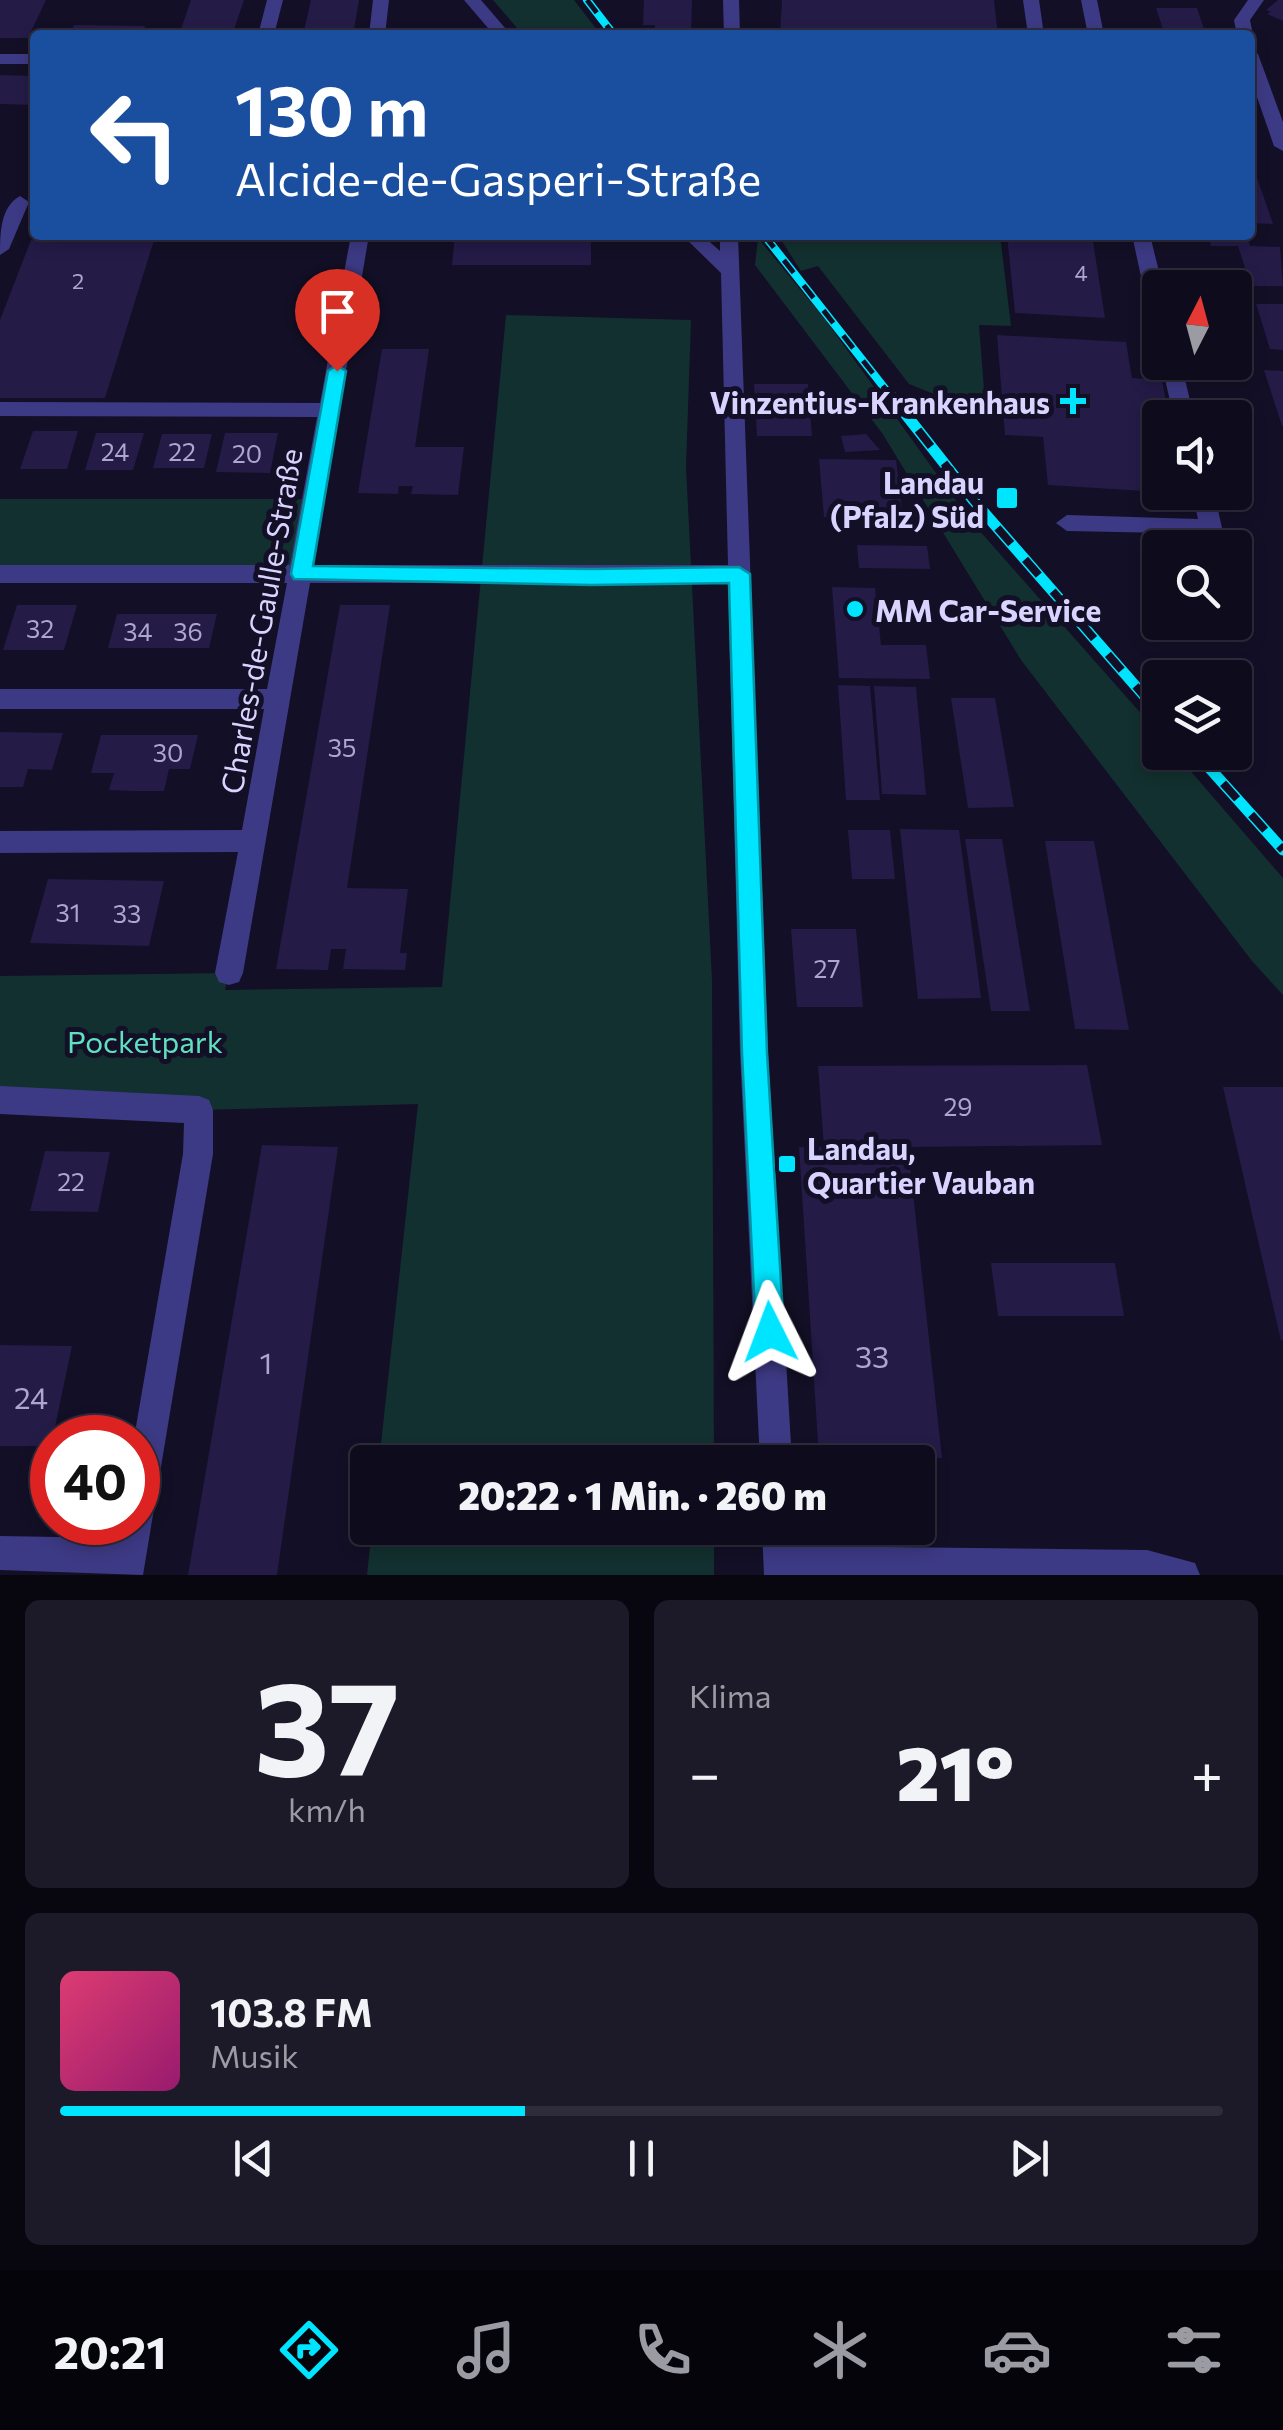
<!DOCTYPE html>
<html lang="de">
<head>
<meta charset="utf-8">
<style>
  body { margin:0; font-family:Commissioner,sans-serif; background:#1c1929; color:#f1f3f6; height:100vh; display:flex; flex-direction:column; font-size:38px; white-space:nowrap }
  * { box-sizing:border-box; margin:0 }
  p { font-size:32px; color:#9b9ba3 }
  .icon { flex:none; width:55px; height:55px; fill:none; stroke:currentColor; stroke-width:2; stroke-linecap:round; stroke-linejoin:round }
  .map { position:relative; height:1575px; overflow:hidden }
  .side { display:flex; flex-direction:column; gap:25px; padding:25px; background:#08060f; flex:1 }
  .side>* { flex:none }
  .hud { position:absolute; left:30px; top:30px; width:1225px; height:210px; border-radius:10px; box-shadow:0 5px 15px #0003,0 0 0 2px #2e2b3b; background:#1a4fa0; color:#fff; overflow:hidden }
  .needle { width:65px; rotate:6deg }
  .buttons { position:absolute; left:1142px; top:270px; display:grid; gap:20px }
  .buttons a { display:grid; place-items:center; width:110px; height:110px; border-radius:10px; background:#0e0b1c; box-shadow:0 5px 15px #0003,0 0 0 2px #2e2b3b; font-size:50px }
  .speed { position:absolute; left:30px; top:1415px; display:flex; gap:20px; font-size:50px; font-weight:700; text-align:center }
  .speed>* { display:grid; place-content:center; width:130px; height:130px; border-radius:50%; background:#0e0b1c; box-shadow:0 5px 15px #0003,0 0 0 2px #2e2b3b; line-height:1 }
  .speed .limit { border:15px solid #d22; background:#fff; color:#111 }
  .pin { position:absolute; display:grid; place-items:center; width:85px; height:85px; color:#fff; margin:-102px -42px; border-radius:50% 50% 50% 0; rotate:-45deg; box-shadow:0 0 10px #0007 }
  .pin .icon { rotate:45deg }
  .me { position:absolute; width:110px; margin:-55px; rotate:357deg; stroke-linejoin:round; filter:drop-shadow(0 0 8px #0008) }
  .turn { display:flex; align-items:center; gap:35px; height:210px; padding:0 40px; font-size:45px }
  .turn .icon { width:130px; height:130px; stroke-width:2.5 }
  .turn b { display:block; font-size:70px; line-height:85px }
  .big { font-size:75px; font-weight:800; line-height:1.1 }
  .side .tile { flex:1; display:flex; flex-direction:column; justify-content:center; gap:15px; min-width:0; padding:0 35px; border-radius:15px; background:#1c1929 }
  .side .dial { align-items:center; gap:0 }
  .dial b { font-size:130px; line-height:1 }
  .song { display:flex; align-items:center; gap:30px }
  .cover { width:120px; height:120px; border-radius:15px; background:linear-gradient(135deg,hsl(340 70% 55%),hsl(320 70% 35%)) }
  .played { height:10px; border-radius:5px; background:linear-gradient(90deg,#00e5ff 40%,#2e2b3b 40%) }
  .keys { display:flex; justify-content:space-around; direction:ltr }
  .heat { display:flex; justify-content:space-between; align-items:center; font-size:55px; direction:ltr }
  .side .tiles { flex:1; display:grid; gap:25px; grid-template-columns:1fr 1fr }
  .tile:last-child { grid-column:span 2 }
  .trip { position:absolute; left:350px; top:1445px; width:585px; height:100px; border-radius:10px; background:#0e0b1c; box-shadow:0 5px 15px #0003,0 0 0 2px #2e2b3b; font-weight:800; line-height:100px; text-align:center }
  .dock { display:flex; height:160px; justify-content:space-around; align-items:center; background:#06040b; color:#9b9ba3 }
  .dock .icon { width:70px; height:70px }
  .dock .current { color:#00e5ff }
  .dock b { font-size:45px; color:#f1f3f6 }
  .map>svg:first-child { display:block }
  .green { fill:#12302f }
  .building { fill:#241b47 }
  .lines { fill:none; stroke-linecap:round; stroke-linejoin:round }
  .minor { fill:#3d3a85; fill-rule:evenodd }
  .rail-far1-casing { stroke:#00e5ff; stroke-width:8 }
  .rail-casing { stroke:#00e5ff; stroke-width:11 }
  .rail-far1 { stroke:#130f26; stroke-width:5; stroke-dasharray:16; stroke-linecap:butt }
  .rail { stroke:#130f26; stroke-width:8; stroke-dasharray:21; stroke-linecap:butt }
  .route { fill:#00e5ff; stroke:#0095a6; stroke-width:2.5 }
  .poi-dot { fill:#00e5ff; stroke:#130f26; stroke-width:4 }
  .labels { text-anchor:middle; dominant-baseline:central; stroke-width:10; stroke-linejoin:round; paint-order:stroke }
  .far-number-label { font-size:22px; fill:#aca6d1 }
  .number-label { font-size:25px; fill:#aca6d1 }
  .poi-label { font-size:30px; font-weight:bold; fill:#d9d4ff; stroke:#130f26; text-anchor:end }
  .street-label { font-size:30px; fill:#d9d4ff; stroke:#130f26 }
  .park-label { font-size:30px; fill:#5fe0c0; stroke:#130f26 }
  .near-number-label { font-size:30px; fill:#aca6d1 }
</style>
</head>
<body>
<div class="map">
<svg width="1283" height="1575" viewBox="0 0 1283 1575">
  <rect width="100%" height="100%" fill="#130f26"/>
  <g class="green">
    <path d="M493,0H574L601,35H523Z"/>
    <path d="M778,235H1000L1011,326L979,325L986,415L909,384L818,266L801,271Z"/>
    <path d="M758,238L827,322L970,520L1160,735V752L1175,753L1283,878V995L1252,961L1021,660L882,433L755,265Z"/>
    <path d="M506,315L691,320L686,467L712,980L714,1462H379L418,1104L199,1110L0,1100V976L229,973L225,990L442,987Z"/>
    <path d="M0,499H315L301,574H0Z"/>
    <path d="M372,1528H714V1575H367Z"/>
  </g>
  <g class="building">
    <path d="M0,0H46L28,38H0Z"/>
    <path d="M191,0H244L232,35H179Z"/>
    <path d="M311,0H359L353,35H303Z"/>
    <path d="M644,0H692L691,35H654L655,25H643Z"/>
    <path d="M782,0H994L998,35H780Z"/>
    <path d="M1278,0H1283V21L1267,14L1271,12L1266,10Z"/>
    <path d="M1156,8H1197L1206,35H1165Z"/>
    <path d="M74,25L145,26L142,35H70Z"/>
    <path d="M0,75L35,76V105L0,104Z"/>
    <path d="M1250,169H1254L1273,224L1250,223Z"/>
    <path d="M455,235H591V265H452Z"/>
    <path d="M1007,235H1092L1105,318L1015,313Z"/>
    <path d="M1208,236L1247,237L1250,246L1280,247L1283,286H1251L1238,246H1211Z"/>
    <path d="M31,240H154L105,398H0V320Z"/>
    <path d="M1256,304H1283V350L1270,349Z"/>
    <path d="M997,335L1126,342L1132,378L1162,380L1169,418H1160V492L1048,485L1043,437L1005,435Z"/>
    <path d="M382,349H429L415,447H464L458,495L411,494L413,486H399L398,494L358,493Z"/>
    <path d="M1264,370L1283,371V426H1282Z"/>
    <path d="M754,384H808L812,436H757Z"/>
    <path d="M33,431H78L67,469H20Z"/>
    <path d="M96,433H144L133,470H85Z"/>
    <path d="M225,433H278L270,473L216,472Z"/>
    <path d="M162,434H212L204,468H153Z"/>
    <path d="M866,434L880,450L845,452L841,436Z"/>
    <path d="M819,459L896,460L903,518L824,517Z"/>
    <path d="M857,545L927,546L930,569L859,568Z"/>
    <path d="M832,587L875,588L881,645H926L930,679L839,678Z"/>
    <path d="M17,605H77L64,650H3Z"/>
    <path d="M340,605H390L347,888L408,889L400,953H407L405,970L343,969L346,949H331L328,970L276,969Z"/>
    <path d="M117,614H217L209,648H108Z"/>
    <path d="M838,685L870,686L880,800H846Z"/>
    <path d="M874,686L916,687L926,795L882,794Z"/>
    <path d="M951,698H995L1014,807L968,808Z"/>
    <path d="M0,732L63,733L52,770L28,769L23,787H0Z"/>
    <path d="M101,735H198L190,769H169L164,791H132L109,790L114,773H91Z"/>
    <path d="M900,829L959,830L981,998L918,999Z"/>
    <path d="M848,830H890L895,879H852Z"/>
    <path d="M965,839H1002L1030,1011H991Z"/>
    <path d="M1045,841H1094L1129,1030L1075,1029Z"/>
    <path d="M48,879L164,881L149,946L30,943Z"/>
    <path d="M791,929H856L863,1007H797Z"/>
    <path d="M1087,1065L1102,1145L908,1147L942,1458H819L799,1147H824L818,1066Z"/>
    <path d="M1223,1087H1283V1340L1281,1341Z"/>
    <path d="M262,1145L338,1147L277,1575H188Z"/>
    <path d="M45,1151L110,1152L98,1212L30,1211Z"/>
    <path d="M991,1263H1115L1124,1316H998Z"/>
    <path d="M0,1345L72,1346L51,1446H0Z"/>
  </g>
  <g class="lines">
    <g class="minor">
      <path d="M267,0H283L274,35H258Z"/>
      <path d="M373,0H389L385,35H369Z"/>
      <path d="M464,0H481L511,35H494Z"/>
      <path d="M723,0H739L740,35H724Z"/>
      <path d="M1023,0H1039L1044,35H1028Z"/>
      <path d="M1081,0H1097L1104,35H1088Z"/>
      <path d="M1248,0H1264L1250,20L1253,35L1250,39V35H1237L1234,20Z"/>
      <path d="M1250,49L1258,54L1283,122V151L1274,146L1250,77Z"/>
      <rect x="0" y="54" width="35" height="10"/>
      <path d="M20,196L29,202L9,249L0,255C0,234 0,207 20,196Z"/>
      <path d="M351,235H369L313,565H728L721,273L682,235H702L720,251V235H738L768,1053L792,1462H760L740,1053L728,583H310L243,973L239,982L229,985L219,982L215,973L238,852L0,853V831L242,830L264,709H0V689H267L287,583H0V565H290L317,417L0,416V402L320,403Z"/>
      <path d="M1132,235H1150L1163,288L1160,324L1150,318Z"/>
      <path d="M1161,362H1181L1194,418H1174Z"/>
      <path d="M1192,492H1214L1222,528L1219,534L1067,531L1056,523L1067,515L1198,519Z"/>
      <path d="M0,1086L199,1096L209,1100L213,1110V1154L143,1575L0,1570V1536L115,1538L118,1522H138V1438H134L183,1154L184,1123L0,1114Z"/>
      <path d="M762,1528H796L797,1546L1147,1550L1195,1563L1200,1575H764Z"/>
    </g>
    <g class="rail-far1-casing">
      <g id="rail-far1">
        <path d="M587,0L614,35"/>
        <path d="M764,235L894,400"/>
      </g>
    </g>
    <g class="rail-casing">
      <g id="rail">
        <path d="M892,397L974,501L1160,714"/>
        <path d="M1195,752L1283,850"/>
      </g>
    </g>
    <use href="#rail-far1" class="rail-far1"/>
    <use href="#rail" class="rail"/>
  </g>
  <path class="route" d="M337,365L346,371L313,566L591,569L739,567L750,574L767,1053L784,1332L780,1343L770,1347L760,1343L756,1332L742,1053L729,583L591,585L294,579L291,574L328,371Z"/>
  <g class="poi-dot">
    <path d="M1068 386h10v10h10v10h-10v10h-10v-10h-10v-10h10z"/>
    <rect x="995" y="486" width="24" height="24" rx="5"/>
    <circle cx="855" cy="609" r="10"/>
    <rect x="777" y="1154" width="20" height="20" rx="5"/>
  </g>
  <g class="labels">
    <g class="far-number-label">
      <text x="1081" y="272">4</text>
      <text x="78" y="280">2</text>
    </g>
    <g class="number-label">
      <text x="115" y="451">24</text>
      <text x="182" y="451">22</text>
      <text x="247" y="453">20</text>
      <text x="40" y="628">32</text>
      <text x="138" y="631">34</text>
      <text x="188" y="631">36</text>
      <text x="342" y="747">35</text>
      <text x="168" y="752">30</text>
      <text x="68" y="912">31</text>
      <text x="127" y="913">33</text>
      <text x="827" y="968">27</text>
      <text x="958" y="1106">29</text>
      <text x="71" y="1181">22</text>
    </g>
    <g class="poi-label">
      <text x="1050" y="401">Vinzentius-Krankenhaus</text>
      <text x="984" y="481">Landau<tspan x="984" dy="34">(Pfalz) Süd</tspan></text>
      <text x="875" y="609" text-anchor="start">MM Car-Service</text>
      <text x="807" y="1147" text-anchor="start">Landau,<tspan x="807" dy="34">Quartier Vauban</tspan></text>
    </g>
    <g class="street-label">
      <text transform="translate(260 621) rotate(-80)">Charles-de-Gaulle-Straße</text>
    </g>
    <g class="park-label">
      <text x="145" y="1040">Pocketpark</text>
    </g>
    <g class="near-number-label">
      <text x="872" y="1355">33</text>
      <text x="266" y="1361">1</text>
      <text x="31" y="1396">24</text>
    </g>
  </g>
</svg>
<div class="buttons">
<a><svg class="needle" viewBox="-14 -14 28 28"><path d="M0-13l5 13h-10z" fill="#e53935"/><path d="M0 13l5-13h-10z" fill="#9b9ba3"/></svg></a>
<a><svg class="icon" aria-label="sound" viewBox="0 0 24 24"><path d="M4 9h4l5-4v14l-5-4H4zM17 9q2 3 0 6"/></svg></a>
<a><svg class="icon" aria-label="search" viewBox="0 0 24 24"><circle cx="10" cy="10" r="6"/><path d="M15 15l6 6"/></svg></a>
<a><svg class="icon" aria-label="layers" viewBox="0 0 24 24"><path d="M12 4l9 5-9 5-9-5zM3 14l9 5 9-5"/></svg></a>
</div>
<div class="speed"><div class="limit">40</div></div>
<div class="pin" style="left:337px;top:371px;background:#d93025"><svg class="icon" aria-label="arrive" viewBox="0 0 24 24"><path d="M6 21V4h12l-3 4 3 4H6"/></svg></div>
<svg class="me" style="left:770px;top:1332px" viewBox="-20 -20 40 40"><path d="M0-17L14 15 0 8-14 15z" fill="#00e5ff" stroke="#fff" stroke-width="4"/></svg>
<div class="trip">20:22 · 1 Min. · 260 m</div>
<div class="hud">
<div class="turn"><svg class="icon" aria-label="left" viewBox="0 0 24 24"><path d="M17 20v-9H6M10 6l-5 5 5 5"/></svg><div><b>130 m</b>Alcide-de-Gasperi-Straße</div></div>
</div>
</div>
<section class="side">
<div class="tiles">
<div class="tile dial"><b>37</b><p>km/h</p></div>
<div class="tile"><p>Klima</p>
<div class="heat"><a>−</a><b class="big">21°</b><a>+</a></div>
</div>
<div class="tile">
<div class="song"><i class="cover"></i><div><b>103.8 FM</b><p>Musik</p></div></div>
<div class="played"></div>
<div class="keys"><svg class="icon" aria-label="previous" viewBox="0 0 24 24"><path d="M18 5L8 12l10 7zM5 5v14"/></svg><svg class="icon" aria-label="pause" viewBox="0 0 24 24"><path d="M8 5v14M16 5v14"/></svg><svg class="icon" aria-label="next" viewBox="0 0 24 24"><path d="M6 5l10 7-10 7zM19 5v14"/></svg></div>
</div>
</div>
</section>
<nav class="dock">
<b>20:21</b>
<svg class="icon current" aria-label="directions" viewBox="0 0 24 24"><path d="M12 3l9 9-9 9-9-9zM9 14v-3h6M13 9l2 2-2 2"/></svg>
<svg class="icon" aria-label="music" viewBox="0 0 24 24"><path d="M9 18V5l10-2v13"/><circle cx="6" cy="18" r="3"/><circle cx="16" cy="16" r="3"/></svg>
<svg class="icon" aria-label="phone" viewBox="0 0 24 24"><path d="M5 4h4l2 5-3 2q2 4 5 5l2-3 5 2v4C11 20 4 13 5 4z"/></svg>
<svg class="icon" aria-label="climate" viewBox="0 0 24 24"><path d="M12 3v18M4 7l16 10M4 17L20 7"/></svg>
<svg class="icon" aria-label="car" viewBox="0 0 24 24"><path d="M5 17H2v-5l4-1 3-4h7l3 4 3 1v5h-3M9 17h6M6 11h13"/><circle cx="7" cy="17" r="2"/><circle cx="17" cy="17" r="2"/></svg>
<svg class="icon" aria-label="filters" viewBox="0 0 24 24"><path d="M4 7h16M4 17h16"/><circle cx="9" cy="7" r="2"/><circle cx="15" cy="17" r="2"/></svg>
</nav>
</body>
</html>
